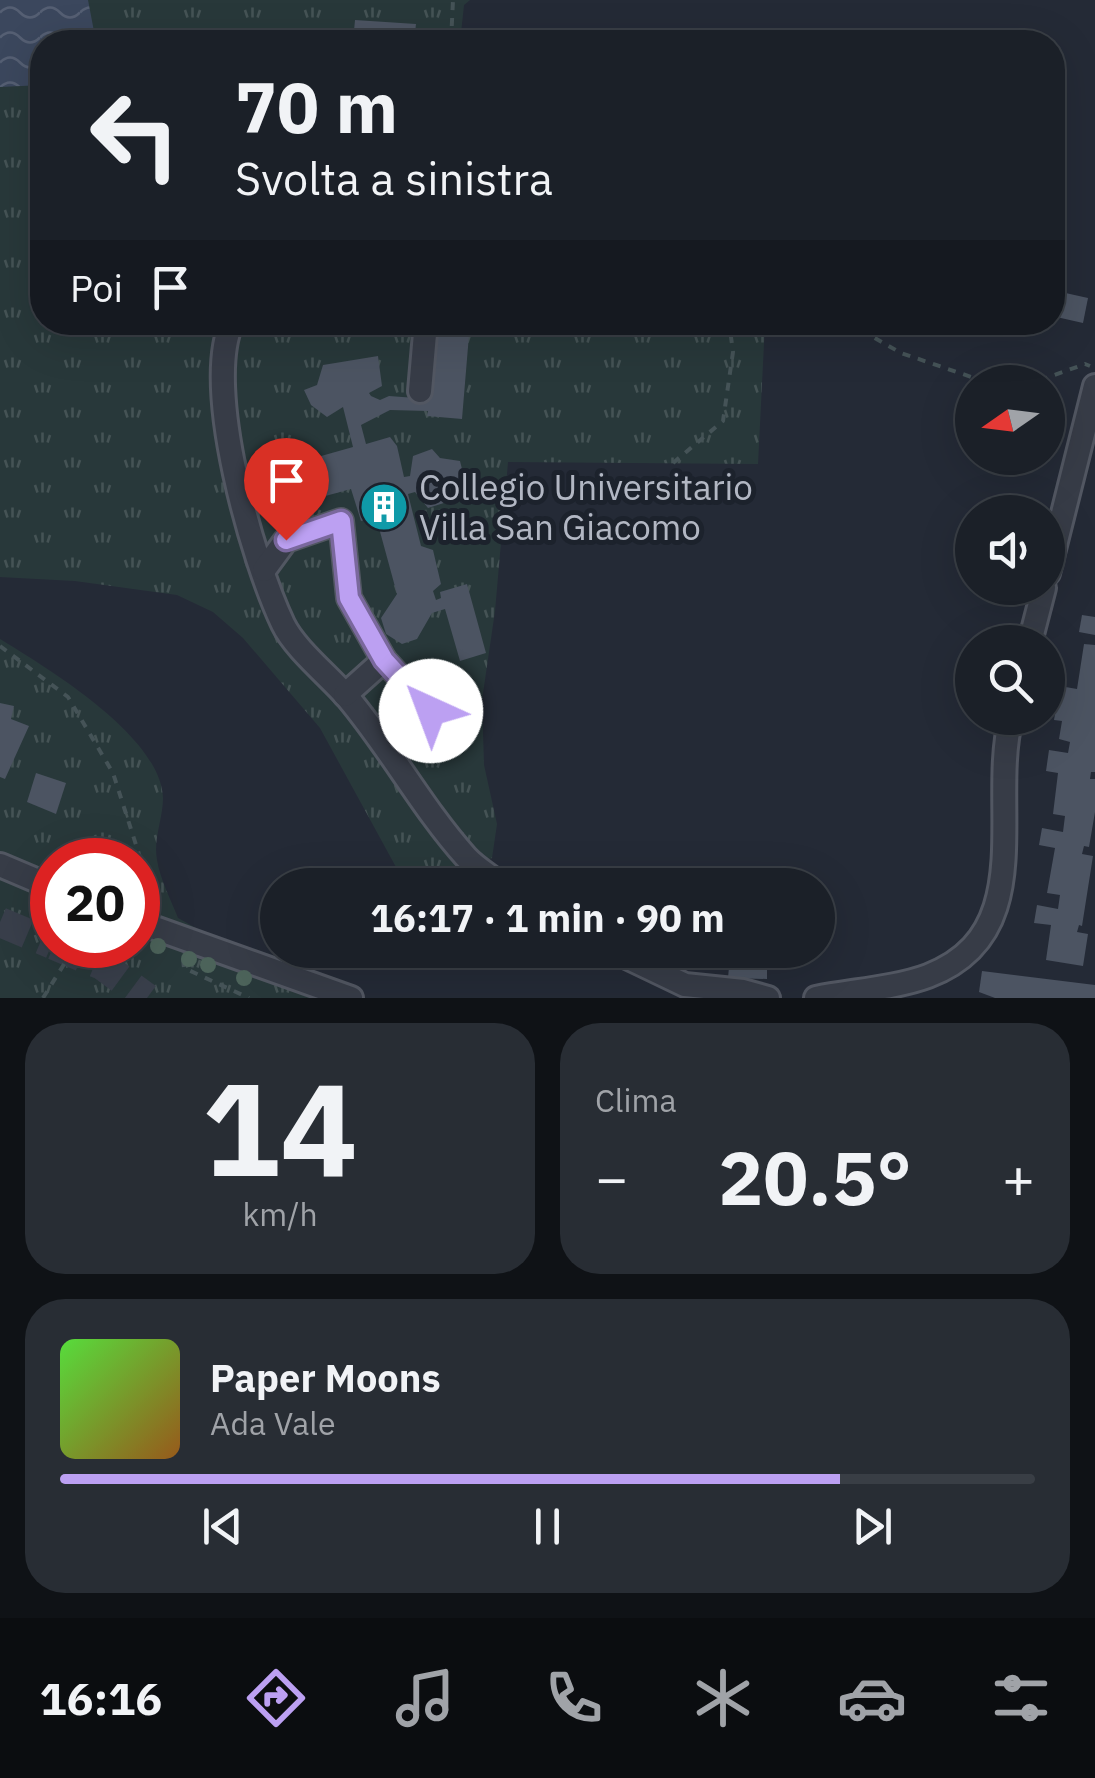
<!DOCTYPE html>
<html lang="it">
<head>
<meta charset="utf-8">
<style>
  body { margin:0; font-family:"IBM Plex Sans",sans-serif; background:#282d34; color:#f1f3f6; height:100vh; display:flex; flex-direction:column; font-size:38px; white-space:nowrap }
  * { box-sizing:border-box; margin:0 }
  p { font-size:32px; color:#a0a3a8 }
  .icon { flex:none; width:55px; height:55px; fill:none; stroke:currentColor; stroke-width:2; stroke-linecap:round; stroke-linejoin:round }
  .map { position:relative; height:998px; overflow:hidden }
  .sheet { display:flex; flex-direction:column; gap:25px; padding:25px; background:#0f1216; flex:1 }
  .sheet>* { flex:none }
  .top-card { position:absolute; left:30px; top:30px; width:1035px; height:305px; border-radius:40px; box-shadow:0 10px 40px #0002,0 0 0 2px #393e45; background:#1b2028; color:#f1f3f6; overflow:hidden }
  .needle { width:65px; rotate:256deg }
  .fabs { position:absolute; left:955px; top:365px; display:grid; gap:20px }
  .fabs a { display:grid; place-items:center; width:110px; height:110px; border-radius:50%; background:#1b2028; box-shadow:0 10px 40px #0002,0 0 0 2px #393e45; font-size:50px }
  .speed { position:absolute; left:30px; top:838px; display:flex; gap:20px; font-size:50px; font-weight:700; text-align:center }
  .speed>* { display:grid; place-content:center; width:130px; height:130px; border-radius:50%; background:#1b2028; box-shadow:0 10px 40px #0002,0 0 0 2px #393e45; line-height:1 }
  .speed .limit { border:15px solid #d22; background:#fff; color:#111 }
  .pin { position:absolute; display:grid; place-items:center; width:85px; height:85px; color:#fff; margin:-102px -42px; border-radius:50% 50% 50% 0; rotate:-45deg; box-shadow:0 0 10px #0007 }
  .pin .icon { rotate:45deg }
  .me { position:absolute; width:110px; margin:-55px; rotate:317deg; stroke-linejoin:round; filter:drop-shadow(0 0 8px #0008) }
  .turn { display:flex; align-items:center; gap:35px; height:210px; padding:0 40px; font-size:45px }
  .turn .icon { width:130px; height:130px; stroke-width:2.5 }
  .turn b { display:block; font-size:70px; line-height:85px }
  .then { display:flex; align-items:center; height:95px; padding:0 40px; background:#0003; gap:20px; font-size:38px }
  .big { font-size:75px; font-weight:800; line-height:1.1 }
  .sheet .widget { flex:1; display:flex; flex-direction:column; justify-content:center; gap:15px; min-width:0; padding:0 35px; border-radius:40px; background:#282d34 }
  .sheet .dial { align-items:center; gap:0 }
  .dial b { font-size:130px; line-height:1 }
  .song { display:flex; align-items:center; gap:30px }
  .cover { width:120px; height:120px; border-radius:15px; background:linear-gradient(135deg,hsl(110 70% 55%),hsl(30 70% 35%)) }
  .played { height:10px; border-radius:5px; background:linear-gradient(90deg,#bca0f2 80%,#393e45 80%) }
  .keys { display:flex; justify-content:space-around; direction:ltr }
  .heat { display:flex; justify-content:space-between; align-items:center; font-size:55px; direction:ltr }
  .sheet .tiles { flex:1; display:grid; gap:25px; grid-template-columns:1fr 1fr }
  .widget:last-child { grid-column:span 2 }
  .trip { position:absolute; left:260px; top:868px; width:575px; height:100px; border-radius:50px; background:#1b2028; box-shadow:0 10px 40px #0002,0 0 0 2px #393e45; font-weight:800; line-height:100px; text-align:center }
  .menu { display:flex; height:160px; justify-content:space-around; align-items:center; background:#0b0d10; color:#a0a3a8 }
  .menu .icon { width:70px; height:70px }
  .menu .current { color:#bca0f2 }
  .menu b { font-size:45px; color:#f1f3f6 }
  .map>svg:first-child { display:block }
  .park { fill:url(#park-tufts); fill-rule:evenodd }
  .water { fill:url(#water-waves) }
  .building { fill:#4c5462 }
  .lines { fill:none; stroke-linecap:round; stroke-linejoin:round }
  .major-tunnel { stroke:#393f4b; stroke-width:30; stroke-dasharray:30 15; stroke-linecap:butt }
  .minor-casing { stroke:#525762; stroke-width:28 }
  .path { stroke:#455357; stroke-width:4; stroke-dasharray:8 8; stroke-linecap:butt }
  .minor { stroke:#373c47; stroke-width:22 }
  .tree { fill:#4c635a }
  .route-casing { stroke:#7a689d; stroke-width:25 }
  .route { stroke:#bca0f2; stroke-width:18 }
  .labels { text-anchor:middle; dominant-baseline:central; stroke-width:10; stroke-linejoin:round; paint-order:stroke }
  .poi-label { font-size:35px; fill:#b2b7c3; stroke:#1c222c; text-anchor:start }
</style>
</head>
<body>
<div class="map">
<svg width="1095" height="998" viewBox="0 0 1095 998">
  <defs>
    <pattern id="park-tufts" width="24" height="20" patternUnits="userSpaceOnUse" patternTransform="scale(2.5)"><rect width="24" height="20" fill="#28383a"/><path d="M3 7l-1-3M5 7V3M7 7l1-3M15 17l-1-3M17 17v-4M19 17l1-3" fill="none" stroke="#455355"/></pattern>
    <pattern id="water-waves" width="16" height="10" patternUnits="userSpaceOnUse" patternTransform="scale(2.5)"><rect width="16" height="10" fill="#3b475d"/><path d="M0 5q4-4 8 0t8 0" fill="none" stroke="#555f73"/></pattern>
  </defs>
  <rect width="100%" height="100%" fill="#242a36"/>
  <g class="park">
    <path d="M0,0H470L464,5L460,42H42V322L765,323L758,464L508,462L495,611L482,700L484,765L497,824L492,858L439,878H402L320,728L243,638L213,612L177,595L75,581L0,577Z"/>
    <path d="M0,639C47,668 161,736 163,798C163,818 153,840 157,860C160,879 171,900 178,918L271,970L351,998H0ZM52,860H138V945H52Z"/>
  </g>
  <path class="water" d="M0,0H88L96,42H42V85L0,87Z"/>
  <g class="building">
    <path d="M355,20L416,24L414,42H353Z"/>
    <path d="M1052,290L1088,298L1083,323L1052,316Z"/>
    <path d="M435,322L470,323L462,419L427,416L428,411L390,410L361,425L366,444L390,437L397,446L404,477L410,476L413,456L432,449L440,458L460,461L464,477L450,490L447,502L428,508L415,492L408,494L421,546L433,550L441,584L433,591L436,600L441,598L440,592L467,584L486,653L460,661L445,609L432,613L417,639L402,644L386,634L381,618L397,594L376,517L361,521L351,489L278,509L268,471L353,447L343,407L327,417L311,405L304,390L317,385L323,365L378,356L382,386L369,393L371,396L380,400L389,396L429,399Z"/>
    <path d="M1082,615L1095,617V635L1079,632Z"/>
    <path d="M1084,644L1095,645V772H1091L1090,779H1095V812L1089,847L1084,846L1082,854L1093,856L1082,926L1079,925L1077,932L1088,934L1083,966L1046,960L1051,925L1034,923L1037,905L1058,909L1060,895L1047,893L1055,848L1039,845L1042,828L1063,832L1065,816L1053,814L1058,773L1046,771L1049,750L1068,753L1070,742L1059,739L1062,721L1054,720L1060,686L1077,689Z"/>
    <path d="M0,703L14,706L11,719L29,726L5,779L0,777Z"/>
    <path d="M36,773L66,783L56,814L27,802Z"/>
    <path d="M729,967L767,969V979L728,978Z"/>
    <path d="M982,971L1095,985V998H995L979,992Z"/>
  </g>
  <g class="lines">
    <g class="major-tunnel">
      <path d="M0,922L52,944"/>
      <path d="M54,945L102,965L147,998"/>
    </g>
    <g class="minor-casing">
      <g id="minor">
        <path d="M232,322C202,387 253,561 283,624C295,649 329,676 348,698C390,748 422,808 466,857C475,867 490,876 501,885"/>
        <path d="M420,391L426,322"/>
        <path d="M264,570L286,540L341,521L349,598L384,660"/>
        <path d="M1048,573L1095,386"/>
        <path d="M1030,642L1044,588"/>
        <path d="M345,695L384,660L431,711L465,722"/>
        <path d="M0,865L52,887"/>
        <path d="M138,922L351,998"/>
        <path d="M612,950L685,985L743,991L768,998"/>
        <path d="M816,998C850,991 896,988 928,976C1041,933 988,806 1011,718"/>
      </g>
    </g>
    <g class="path">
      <path d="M451,42L453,0"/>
      <path d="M847,322L901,353L986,382"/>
      <path d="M1024,382H1035L1085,364L1090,366"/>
      <path d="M673,463L723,421L733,352L729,322"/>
      <path d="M0,646L68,697L113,773L146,876"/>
      <path d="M183,959L184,968L249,998"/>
      <path d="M43,998L76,945"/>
    </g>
    <use href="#minor" class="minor"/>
  </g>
  <g class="tree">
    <circle cx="158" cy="946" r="8"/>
    <circle cx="189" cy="959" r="8"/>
    <circle cx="208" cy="965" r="8"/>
    <circle cx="244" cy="978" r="8"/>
  </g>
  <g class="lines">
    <g class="route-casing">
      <path id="route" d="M286,540L341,521L349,598L384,660L431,711"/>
    </g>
    <use href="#route" class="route"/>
  </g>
  <defs>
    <g id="building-disc" transform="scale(2.5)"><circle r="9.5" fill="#0f9aa8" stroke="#1c222c"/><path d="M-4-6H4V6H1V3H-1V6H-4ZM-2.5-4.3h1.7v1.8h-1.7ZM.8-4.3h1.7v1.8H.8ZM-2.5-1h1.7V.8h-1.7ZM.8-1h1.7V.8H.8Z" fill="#fff"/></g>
  </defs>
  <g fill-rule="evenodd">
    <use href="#building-disc" x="384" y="507"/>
  </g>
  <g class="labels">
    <g class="poi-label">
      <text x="419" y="487">Collegio Universitario<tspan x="419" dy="40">Villa San Giacomo</tspan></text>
    </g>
  </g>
</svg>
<div class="fabs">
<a><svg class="needle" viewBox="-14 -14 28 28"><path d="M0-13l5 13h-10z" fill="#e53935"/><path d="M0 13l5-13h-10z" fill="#a0a3a8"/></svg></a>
<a><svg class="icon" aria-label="sound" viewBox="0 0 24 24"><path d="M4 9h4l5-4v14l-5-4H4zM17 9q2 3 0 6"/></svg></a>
<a><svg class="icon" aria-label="search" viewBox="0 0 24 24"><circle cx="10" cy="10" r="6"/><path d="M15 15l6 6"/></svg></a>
</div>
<div class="speed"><div class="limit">20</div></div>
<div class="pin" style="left:286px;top:540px;background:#d93025"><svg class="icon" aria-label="arrive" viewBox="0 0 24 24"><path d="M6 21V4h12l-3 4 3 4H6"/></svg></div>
<svg class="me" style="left:431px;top:711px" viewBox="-20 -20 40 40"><circle r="19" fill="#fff"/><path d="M0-13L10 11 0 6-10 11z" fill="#bca0f2"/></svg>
<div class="trip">16:17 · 1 min · 90 m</div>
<div class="top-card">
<div class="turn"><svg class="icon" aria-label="left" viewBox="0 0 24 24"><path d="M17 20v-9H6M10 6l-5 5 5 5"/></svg><div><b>70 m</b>Svolta a sinistra</div></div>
<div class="then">Poi<svg class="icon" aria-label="arrive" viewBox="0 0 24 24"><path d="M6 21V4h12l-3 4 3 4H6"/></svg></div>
</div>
</div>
<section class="sheet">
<div class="tiles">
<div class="widget dial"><b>14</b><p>km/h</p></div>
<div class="widget"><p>Clima</p>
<div class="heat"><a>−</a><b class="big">20.5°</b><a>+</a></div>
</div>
<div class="widget">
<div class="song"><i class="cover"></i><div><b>Paper Moons</b><p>Ada Vale</p></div></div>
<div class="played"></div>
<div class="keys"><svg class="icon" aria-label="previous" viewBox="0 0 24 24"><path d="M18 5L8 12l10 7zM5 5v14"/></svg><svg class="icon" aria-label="pause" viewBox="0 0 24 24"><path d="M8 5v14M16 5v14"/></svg><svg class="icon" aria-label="next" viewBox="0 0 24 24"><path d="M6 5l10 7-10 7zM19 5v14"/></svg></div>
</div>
</div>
</section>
<nav class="menu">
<b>16:16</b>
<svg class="icon current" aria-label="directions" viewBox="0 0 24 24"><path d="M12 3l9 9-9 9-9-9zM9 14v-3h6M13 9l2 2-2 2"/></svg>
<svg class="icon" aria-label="music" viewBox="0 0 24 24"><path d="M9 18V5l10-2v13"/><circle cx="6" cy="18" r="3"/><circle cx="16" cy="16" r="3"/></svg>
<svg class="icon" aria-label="phone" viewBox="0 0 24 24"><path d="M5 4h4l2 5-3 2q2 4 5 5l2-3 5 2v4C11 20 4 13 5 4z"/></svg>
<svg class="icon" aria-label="climate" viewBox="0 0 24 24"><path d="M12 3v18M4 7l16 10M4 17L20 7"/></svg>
<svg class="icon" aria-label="car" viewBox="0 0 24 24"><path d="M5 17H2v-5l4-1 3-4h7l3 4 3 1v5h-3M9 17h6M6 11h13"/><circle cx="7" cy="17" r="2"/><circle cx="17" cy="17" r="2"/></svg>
<svg class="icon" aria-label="filters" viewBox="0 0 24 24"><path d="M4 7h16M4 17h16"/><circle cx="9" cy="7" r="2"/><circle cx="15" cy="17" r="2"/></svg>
</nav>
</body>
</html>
